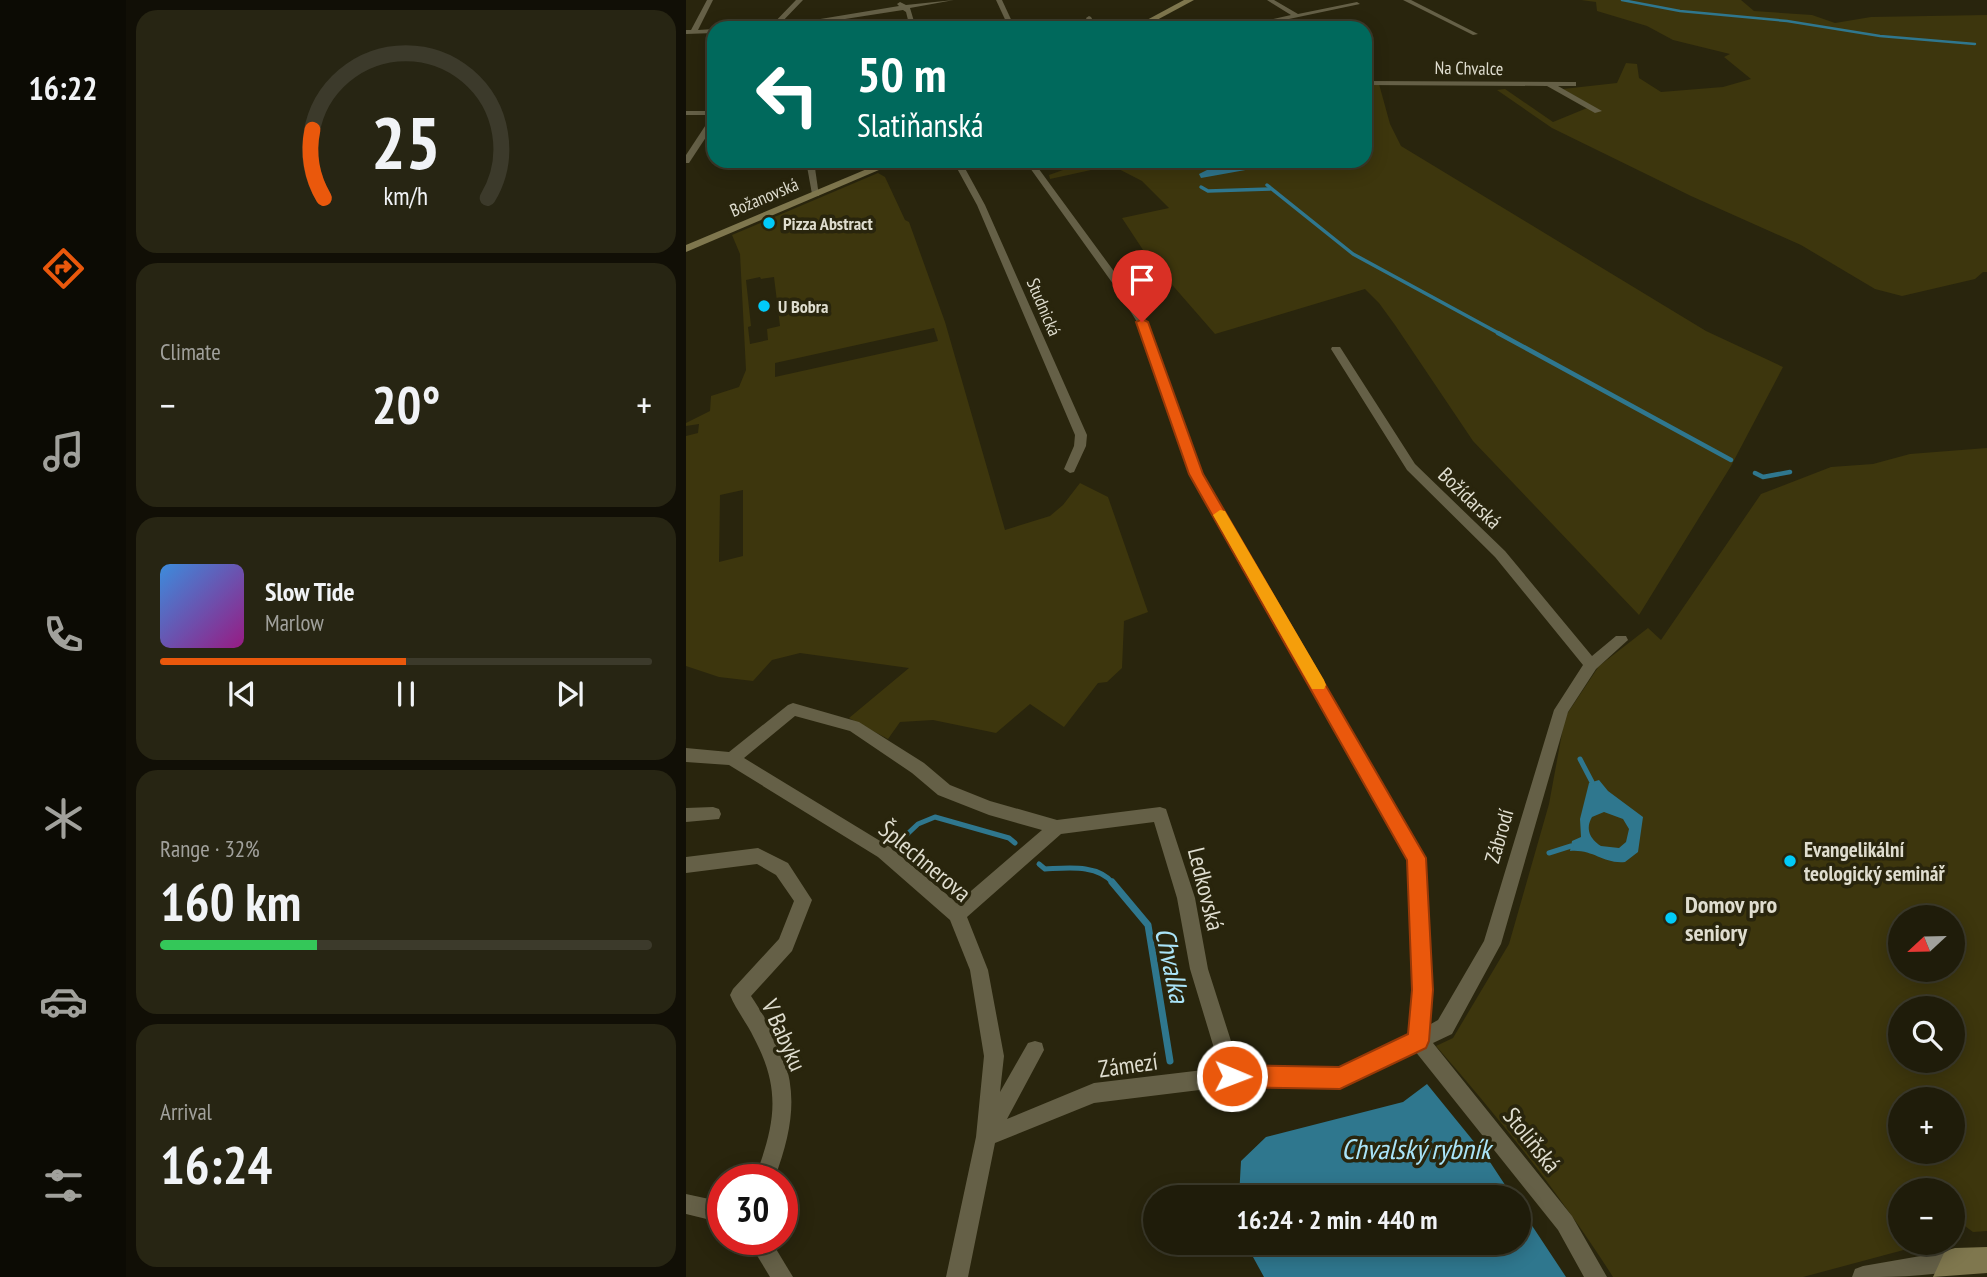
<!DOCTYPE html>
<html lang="en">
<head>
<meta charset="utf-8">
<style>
  body { margin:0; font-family:"PT Sans Narrow",sans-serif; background:#272513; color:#f1f3f6; height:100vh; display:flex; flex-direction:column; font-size:26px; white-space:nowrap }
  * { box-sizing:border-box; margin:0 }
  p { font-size:23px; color:#a1a19c }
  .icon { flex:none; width:38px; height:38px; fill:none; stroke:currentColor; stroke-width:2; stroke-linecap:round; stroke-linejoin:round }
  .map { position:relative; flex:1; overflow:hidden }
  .details { display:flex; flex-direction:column; gap:10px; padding:10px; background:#110f06; width:560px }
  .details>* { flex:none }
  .top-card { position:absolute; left:21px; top:21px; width:665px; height:147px; border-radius:21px; box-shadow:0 4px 18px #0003,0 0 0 2px #3c3a2b; background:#00695c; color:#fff; overflow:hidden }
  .needle { width:46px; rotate:248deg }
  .controls { position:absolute; left:1202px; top:905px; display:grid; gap:14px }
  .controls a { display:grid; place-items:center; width:77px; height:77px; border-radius:50%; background:#1f1c0a; box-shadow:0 4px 18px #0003,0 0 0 2px #3c3a2b; font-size:35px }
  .speed { position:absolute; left:21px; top:1164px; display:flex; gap:14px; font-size:35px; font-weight:700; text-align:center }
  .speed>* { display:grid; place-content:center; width:91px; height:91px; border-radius:50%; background:#1f1c0a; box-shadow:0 4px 18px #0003,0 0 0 2px #3c3a2b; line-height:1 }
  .speed .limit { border:10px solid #d22; background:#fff; color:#111 }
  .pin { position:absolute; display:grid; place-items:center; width:60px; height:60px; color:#fff; margin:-72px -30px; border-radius:50% 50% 50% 0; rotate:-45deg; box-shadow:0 0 7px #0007 }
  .pin .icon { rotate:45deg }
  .me { position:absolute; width:77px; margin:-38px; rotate:91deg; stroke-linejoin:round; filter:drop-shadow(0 0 5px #0008) }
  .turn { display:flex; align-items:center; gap:24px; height:147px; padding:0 35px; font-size:32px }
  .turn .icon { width:91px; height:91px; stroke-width:2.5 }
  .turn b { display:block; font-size:49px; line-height:60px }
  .big { font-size:52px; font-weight:700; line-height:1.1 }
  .details .tile { flex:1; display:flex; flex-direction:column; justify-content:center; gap:10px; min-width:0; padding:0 24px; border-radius:21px; background:#272513 }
  .details .dial { align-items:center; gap:0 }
  .dial svg { height:182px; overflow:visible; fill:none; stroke:#3c3a2b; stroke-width:7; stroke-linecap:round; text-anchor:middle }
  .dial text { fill:#f1f3f6; stroke:none }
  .song { display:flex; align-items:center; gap:21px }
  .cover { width:84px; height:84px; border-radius:10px; background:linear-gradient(135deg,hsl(210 70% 55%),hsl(310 70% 35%)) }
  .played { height:7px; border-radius:4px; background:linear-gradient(90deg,#ea580c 50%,#3c3a2b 50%) }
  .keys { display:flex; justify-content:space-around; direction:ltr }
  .heat { display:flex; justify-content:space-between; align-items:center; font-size:38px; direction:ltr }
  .charge { height:10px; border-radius:5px; background:linear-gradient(90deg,#34c759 32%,#3c3a2b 0) }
  .trip { position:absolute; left:457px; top:1185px; width:388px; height:70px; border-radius:35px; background:#1f1c0a; box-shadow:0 4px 18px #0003,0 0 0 2px #3c3a2b; font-weight:700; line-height:70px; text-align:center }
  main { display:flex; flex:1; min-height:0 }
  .menu { display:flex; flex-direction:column; width:126px; justify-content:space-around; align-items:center; background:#0c0b04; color:#a1a19c }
  .menu .icon { width:49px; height:49px }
  .menu .current { color:#ea580c }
  .menu b { font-size:32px; color:#f1f3f6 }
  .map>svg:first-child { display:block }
  .green { fill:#3d360d; fill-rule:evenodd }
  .water { fill:#2f778e; fill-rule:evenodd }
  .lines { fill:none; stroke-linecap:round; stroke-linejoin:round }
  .stream-far4 { stroke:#2f778e; stroke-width:2.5 }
  .stream-far3 { stroke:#2f778e; stroke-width:3.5 }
  .stream-far2 { stroke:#2f778e; stroke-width:4.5 }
  .stream-far1 { stroke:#2f778e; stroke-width:5 }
  .stream { stroke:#2f778e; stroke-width:7 }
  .street { fill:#656047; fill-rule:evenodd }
  .secondary { fill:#7f774e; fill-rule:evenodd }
  .route { fill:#ea580c; stroke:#983908; stroke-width:2 }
  .slow { fill:#f59e0b }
  .poi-dot { fill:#01cbf9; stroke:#29250d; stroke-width:2.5 }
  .labels { text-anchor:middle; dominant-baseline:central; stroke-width:7; stroke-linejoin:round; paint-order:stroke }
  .far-street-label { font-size:18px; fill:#dfddcf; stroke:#29250d }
  .far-poi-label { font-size:18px; font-weight:bold; fill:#dfddcf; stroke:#29250d; text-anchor:start }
  .street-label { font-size:21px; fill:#dfddcf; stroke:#29250d }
  .poi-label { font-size:21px; font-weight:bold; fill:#dfddcf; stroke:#29250d; text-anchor:start }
  .near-street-label { font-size:24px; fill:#dfddcf; stroke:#29250d }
  .near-poi-label { font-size:24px; font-weight:bold; fill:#dfddcf; stroke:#29250d; text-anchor:start }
  .near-water-label { font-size:28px; font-style:italic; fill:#aae4f9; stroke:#29250d }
</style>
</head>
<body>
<main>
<nav class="menu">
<b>16:22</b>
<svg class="icon current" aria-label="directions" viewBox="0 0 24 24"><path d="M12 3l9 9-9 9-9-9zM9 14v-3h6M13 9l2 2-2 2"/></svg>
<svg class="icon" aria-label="music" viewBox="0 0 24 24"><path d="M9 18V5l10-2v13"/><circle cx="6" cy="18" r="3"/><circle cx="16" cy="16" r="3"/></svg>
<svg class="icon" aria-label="phone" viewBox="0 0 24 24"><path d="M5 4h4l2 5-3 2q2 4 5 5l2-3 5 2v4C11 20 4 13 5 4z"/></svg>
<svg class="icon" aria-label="climate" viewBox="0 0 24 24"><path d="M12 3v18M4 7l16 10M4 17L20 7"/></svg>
<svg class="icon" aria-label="car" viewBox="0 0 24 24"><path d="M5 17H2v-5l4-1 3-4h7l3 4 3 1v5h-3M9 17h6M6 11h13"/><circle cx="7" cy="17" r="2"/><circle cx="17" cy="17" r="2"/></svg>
<svg class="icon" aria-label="filters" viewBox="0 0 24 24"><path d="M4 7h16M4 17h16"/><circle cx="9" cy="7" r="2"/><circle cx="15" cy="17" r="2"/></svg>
</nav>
<section class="details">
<div class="tile dial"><svg viewBox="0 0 100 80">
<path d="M14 69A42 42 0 1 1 86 69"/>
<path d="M14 69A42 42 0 0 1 9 39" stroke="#ea580c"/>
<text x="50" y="56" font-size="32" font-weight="700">25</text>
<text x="50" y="72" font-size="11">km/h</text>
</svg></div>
<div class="tile"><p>Climate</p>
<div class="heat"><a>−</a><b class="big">20°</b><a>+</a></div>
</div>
<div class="tile">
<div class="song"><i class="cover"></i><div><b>Slow Tide</b><p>Marlow</p></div></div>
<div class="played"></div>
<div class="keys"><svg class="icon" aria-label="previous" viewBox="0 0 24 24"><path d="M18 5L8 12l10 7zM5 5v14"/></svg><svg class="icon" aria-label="pause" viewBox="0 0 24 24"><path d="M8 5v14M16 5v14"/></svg><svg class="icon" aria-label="next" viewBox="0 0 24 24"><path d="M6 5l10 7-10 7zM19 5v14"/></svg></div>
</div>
<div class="tile"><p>Range · 32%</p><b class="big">160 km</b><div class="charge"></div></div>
<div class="tile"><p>Arrival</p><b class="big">16:24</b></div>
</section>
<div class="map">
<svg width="1301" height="1277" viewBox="0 0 1301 1277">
  <rect width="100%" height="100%" fill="#29250d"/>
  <g class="green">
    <path d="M895,0H1055L1068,11L1126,15L1149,23L1185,17L1301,15V272H1297L1289,279L1216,296L1189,289L1115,245L1005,196L866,128L811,90L819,89L867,122L906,106L877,89L931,83L940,63L951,64L953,78L975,92L1037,87L1065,79L1038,57L1044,54L987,40L961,26L911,11L910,2Z"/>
    <path d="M693,84L704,124L715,146L1020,331L1097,367L1045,466L953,615L787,441L709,325L693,303L679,289L529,334L461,256L436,218L483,208L456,181L423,164L405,170L364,179L363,175L402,161H514L521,170L591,163L586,161H679V85Z"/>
    <path d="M192,173L199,177L219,220L223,222L259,322L319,530L364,516L377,505L394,483L422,497L462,612L438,621L436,668L421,682L412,683L378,727L344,704L310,733L247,720L214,722L202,739L163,718L223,668L114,653L86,660L67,681L33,677L0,666V436L12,433L13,424L0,426V423L24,411L25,396L53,387L60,370L54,254L46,235ZM74,277L75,279L88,277L94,326L81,329L82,340L64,344L62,327L65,326L60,280ZM248,328L252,341L89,377V363ZM57,490V556L33,562L34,495Z"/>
    <path d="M1301,448V1231L1287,1232L1267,1217V1190H1214V1242L1240,1244L1117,1277H927C875,1195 814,1119 750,1046L767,1038L823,944L863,804L879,717L913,666L962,628L975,640L1075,494L1145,467L1187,464L1224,454ZM1214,917H1267V970H1214ZM1214,1008H1267V1060H1214ZM1214,1099H1267V1152H1214Z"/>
  </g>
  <g class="water">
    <path d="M514,161H586L593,164L515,178L513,174L521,170Z"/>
    <path d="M913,780L922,791L957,817L952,852L939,862C916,864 908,849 884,851L886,841L895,837L894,819L903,783ZM918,812L937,819L943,829L940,842L933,848L915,846C904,839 899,829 906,817Z"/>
    <path d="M741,1084L802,1159L827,1197H553L555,1161L580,1137L717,1102Z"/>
    <path d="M833,1206L880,1277H578L567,1257L563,1243L833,1242Z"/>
  </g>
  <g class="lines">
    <path class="stream-far4" d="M936,0L994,11L1101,21L1194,36L1289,44"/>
    <g class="stream-far3">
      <path d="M468,164L479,161"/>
      <path d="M581,185L667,254L816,335"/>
      <path d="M515,187L522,191L584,189"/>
    </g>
    <g class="stream-far2">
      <path d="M812,333L1045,460"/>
      <path d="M1069,473L1077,477L1104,472"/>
    </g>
    <g class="stream-far1">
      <path d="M894,759L906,782"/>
      <path d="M215,840L232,824L249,817L323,838L329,843"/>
      <path d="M863,853L885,846"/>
      <path d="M353,864L359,869C382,868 411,864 427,883"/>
    </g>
    <path class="stream" d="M426,882L462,925L484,1061"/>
    <g class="street">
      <path d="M21,0H27L12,30L28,29V33L0,34V30H5Z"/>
      <path d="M110,0H117L92,26L213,6L211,4L214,2L220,5L268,0L224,8L230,28H224L220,12L217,10L101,28H83Z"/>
      <path d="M310,0H316L329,28H323Z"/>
      <path d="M581,0H588L612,14L671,2L674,4L561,28H548L605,15Z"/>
      <path d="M717,0H725L792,34L787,35Z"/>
      <path d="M403,16L405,17L411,28H405L400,18Z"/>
      <path d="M679,81L887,82H890V86H872L916,111L909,113L861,86L679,85Z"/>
      <rect x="0" y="111" width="28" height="4"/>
      <path d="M25,117H28V125L3,163H0V155Z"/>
      <path d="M120,161H128L133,196L126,194Z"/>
      <path d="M267,161H275L299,205L401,435L400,446L388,472L384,473L378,469L388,446L389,435L291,205Z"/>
      <path d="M339,161H347L438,285L461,322L516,474L736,853L738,858L745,991L743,1025L752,1020L798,941L868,710L897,665L809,557L721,470L645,349L646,347H654L729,464L819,551L906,656L930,636H940L942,640L910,669L882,712L815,944L766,1034L747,1043L886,1216L921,1277H898L872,1230L729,1051L654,1088L546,1086L408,1103L309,1143L282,1277H260L290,1137L298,1056L284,970L264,920L192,857L43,765L0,762V748L43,752L102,705L107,703L173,722L238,763L264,785L304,801L371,820L474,807L480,809L509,898L522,969L553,1066L653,1068L724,1034L727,991L722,859L504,474L451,322L430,288ZM109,716L164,731L226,773L252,795L303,815L356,830L271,903L204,847L58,758ZM468,822L491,898L504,969L534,1068L408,1083L321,1119L358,1050L356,1043L349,1041L342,1043L314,1092L318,1056L302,970L281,917L375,834Z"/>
      <path d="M27,807L33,809L35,814L33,819L0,822V808Z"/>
      <path d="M72,848L102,863L126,900L106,951L65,996C110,1064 117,1103 88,1180H68C89,1125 96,1091 68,1038C61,1023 50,1010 44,995L47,989L93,939L108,901L90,875L71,864L0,873V857Z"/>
      <path d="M0,1194L37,1202V1223L0,1214Z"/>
      <path d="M61,1239H84L107,1277H84Z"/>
      <path d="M1269,1250L1277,1253L1280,1261L1277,1269C1243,1277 1202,1277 1166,1277L1169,1269L1177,1266Z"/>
    </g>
    <g class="secondary">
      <path d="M498,0H508L456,28H446Z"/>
      <path d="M200,161H214L0,252V245Z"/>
      <path d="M1301,1247V1273L1247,1277L1259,1251L1269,1248Z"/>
    </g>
  </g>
  <path class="route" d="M456,319L462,322L517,474L740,858L747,990L743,1041L740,1048L654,1089L546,1087L538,1084L535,1076L538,1068L546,1065L653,1067L722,1034L726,990L721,860L503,474L450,322Z"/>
  <path class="slow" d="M534,510L539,511L638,680L640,685L638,689H626L527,515Z"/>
  <g class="poi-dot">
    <circle cx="83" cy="223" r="7"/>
    <circle cx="78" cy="306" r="7"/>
    <circle cx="1104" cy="861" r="7"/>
    <circle cx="985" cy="918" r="7"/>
  </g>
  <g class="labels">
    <g class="far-street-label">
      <text transform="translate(783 68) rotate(1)">Na Chvalce</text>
      <text transform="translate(78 197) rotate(-23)">Božanovská</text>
      <text transform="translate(358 307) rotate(67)">Studnická</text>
    </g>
    <g class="far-poi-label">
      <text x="97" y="223">Pizza Abstract</text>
      <text x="92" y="306">U Bobra</text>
    </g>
    <g class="street-label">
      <text transform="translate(784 498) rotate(44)">Božídarská</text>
      <text transform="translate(813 836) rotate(-74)">Zábrodí</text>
    </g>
    <g class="poi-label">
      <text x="1118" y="849">Evangelikální<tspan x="1118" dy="24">teologický seminář</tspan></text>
    </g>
    <g class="near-street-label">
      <text transform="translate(239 861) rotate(40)">Šplechnerova</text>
      <text transform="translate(520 889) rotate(76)">Ledkovská</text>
      <text transform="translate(98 1035) rotate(66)">V Babyku</text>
      <text transform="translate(442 1065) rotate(-8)">Zámezí</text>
      <text transform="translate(846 1140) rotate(51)">Stoliňská</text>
    </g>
    <g class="near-poi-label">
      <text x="999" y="904">Domov pro<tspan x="999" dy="28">seniory</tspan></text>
    </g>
    <g class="near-water-label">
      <text transform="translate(487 965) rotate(78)">Chvalka</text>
      <text x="730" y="1148">Chvalský rybník</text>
    </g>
  </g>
</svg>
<div class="controls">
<a><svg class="needle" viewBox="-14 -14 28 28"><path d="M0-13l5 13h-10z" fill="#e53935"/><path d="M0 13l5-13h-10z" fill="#a1a19c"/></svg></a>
<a><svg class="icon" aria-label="search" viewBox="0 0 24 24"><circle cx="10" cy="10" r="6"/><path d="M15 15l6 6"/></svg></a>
<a>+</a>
<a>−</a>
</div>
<div class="speed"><div class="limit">30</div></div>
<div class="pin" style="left:456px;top:322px;background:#d93025"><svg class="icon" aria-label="arrive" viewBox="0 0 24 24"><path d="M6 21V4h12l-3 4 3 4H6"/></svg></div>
<svg class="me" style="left:546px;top:1076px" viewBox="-20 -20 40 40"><circle r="17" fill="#ea580c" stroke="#fff" stroke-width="3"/><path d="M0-11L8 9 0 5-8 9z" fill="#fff"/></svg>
<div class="trip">16:24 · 2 min · 440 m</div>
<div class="top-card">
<div class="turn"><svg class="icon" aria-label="left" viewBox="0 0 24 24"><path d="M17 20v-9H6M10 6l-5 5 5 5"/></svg><div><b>50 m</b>Slatiňanská</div></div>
</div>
</div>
</main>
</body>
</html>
